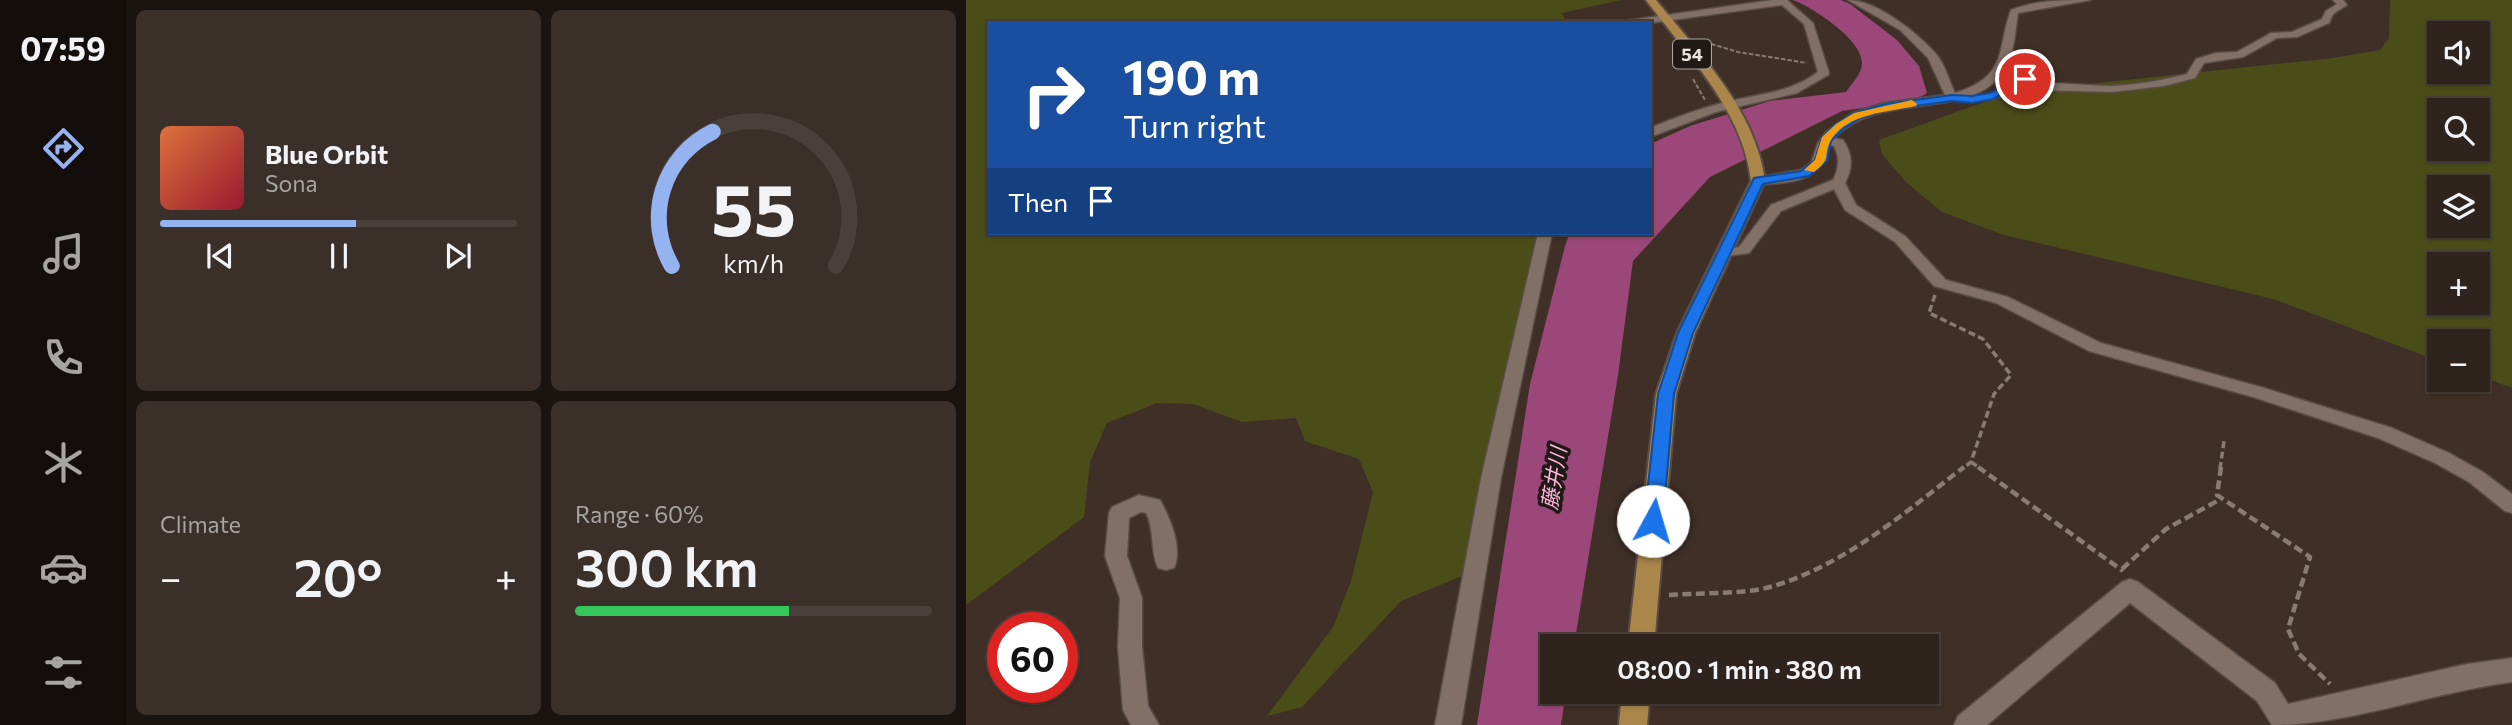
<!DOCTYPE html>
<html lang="en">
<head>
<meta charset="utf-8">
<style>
  body { margin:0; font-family:Commissioner,"Noto Sans JP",sans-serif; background:#3b2f2a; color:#f1f3f6; height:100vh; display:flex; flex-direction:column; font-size:26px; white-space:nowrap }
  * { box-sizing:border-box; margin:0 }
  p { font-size:23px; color:#a7a4a4 }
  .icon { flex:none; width:38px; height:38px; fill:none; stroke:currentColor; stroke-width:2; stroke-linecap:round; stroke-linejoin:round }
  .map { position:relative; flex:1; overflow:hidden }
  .panel { display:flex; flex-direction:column; gap:10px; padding:10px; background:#1a1310; width:840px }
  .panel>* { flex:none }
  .guide { position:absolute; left:21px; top:21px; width:665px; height:214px; border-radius:0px; box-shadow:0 2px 5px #0004,0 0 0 2px #4a403b; background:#1a4fa0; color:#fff; overflow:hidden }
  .tools { position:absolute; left:1461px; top:21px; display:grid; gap:14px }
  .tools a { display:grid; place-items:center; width:63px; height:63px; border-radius:0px; background:#2f231d; box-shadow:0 2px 5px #0004,0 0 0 2px #4a403b; font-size:35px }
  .speed { position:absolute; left:21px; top:612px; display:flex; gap:14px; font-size:35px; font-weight:700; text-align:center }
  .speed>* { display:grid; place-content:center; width:91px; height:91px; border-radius:50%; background:#2f231d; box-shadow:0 2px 5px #0004,0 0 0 2px #4a403b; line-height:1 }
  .speed .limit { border:10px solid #d22; background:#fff; color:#111 }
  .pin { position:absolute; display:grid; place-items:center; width:60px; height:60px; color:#fff; margin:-30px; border:4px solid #fff; border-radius:50%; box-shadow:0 2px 7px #0007 }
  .me { position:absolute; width:77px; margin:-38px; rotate:6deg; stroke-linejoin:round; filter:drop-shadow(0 0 5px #0008) }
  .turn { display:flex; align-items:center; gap:24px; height:147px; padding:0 21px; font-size:32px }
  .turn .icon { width:91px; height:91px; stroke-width:2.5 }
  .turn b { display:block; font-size:49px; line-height:60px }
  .then { display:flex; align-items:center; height:66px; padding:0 21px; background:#0003; gap:14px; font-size:26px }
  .big { font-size:52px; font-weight:600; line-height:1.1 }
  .panel .card { flex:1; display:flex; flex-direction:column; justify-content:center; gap:10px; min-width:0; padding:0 24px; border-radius:10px; background:#3b2f2a }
  .panel .dial { align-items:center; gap:0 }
  .dial svg { height:182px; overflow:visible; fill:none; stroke:#4a403b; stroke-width:7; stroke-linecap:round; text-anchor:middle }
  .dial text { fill:#f1f3f6; stroke:none }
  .song { display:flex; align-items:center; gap:21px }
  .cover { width:84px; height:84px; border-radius:10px; background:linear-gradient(135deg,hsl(20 70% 55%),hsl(350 70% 35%)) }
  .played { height:7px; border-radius:4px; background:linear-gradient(90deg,#95b2f1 55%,#4a403b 55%) }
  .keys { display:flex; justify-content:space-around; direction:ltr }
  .heat { display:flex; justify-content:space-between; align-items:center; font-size:38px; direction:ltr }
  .charge { height:10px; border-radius:5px; background:linear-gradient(90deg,#34c759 60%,#4a403b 0) }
  .panel .tiles { flex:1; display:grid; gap:10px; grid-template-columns:repeat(2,1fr) }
  .trip { position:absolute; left:574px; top:634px; width:399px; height:70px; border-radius:0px; background:#2f231d; box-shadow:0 2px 5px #0004,0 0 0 2px #4a403b; font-weight:600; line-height:70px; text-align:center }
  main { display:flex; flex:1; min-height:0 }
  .menu { display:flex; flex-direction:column; width:126px; justify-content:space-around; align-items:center; background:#130e0c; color:#a7a4a4 }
  .menu .icon { width:49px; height:49px }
  .menu .current { color:#95b2f1 }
  .menu b { font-size:32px; color:#f1f3f6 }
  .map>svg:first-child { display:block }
  .green { fill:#4b4d19; fill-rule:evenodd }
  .water { fill:#9c477a }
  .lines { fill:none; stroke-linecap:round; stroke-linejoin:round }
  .minor-casing { stroke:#594c45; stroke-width:3 }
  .primary-casing { stroke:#594c45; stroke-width:4 }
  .path-far2 { stroke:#897b74; stroke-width:2; stroke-dasharray:4.5 2; stroke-linecap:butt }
  .path-far1 { stroke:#897b74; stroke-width:3.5; stroke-dasharray:7 3.5; stroke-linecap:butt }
  .path { stroke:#897b74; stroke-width:4.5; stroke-dasharray:9 4.5; stroke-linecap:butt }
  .minor { fill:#827067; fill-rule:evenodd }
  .primary { fill:#ab864a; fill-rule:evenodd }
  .route { fill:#1a73e8; stroke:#114b97; stroke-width:2 }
  .slow { fill:#f59e0b }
  .labels { text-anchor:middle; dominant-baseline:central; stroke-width:7; stroke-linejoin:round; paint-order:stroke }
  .shield { fill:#201916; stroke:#afa6a1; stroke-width:2 }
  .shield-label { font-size:18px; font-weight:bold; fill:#ece2dd }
  .water-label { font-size:21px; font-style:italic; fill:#fdb6dc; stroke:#201916 }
</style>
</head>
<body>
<main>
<nav class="menu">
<b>07:59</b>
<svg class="icon current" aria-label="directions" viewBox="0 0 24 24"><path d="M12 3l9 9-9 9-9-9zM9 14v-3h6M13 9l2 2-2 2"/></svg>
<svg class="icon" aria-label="music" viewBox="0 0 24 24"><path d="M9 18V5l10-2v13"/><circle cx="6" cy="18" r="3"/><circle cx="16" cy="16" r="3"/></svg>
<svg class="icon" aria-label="phone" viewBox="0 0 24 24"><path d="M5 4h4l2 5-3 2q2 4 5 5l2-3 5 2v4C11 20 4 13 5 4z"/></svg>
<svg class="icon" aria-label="climate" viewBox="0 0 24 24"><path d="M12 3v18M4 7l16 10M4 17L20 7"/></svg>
<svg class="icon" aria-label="car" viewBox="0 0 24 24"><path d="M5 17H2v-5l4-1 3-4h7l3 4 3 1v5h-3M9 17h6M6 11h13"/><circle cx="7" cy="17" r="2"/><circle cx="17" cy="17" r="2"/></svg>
<svg class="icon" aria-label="filters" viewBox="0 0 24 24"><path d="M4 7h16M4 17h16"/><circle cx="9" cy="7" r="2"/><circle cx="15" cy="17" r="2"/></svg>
</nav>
<section class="panel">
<div class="tiles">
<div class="card">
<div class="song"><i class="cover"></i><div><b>Blue Orbit</b><p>Sona</p></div></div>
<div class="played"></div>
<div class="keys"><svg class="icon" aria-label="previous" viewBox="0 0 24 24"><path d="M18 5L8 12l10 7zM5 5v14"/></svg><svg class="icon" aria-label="pause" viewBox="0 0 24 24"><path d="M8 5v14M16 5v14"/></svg><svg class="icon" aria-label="next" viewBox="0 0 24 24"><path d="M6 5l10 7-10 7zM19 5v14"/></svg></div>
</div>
<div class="card dial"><svg viewBox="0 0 100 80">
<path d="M14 69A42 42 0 1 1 86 69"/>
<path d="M14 69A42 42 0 0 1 32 10" stroke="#95b2f1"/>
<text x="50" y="56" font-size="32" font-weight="700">55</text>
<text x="50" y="72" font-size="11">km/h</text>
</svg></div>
<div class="card"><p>Climate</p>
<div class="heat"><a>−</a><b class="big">20°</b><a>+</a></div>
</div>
<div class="card"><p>Range · 60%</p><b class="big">300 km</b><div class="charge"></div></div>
</div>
</section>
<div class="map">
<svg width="1546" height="725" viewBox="0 0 1546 725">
  <rect width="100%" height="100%" fill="#3f2f27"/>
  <g class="green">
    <path d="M0,0H656L595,13L602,23H23V233L580,234L561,307L543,353L539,408L499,575L435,601L336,707L301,716L367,627L385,581L407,492L393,459L339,441L330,418L276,422L228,404L191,403L141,423L124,462L118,517L0,605Z"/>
    <path d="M1424,0H1546V388L1512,375V341H1474L1473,361L1307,299L1035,234L976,212L940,182L916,154L913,140L1046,92L1367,58L1414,50L1423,38ZM1474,33H1512V72H1474ZM1474,110H1512V149H1474ZM1474,187H1512V226H1474ZM1474,264H1512V303H1474Z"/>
  </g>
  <path class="water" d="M827,0H875L884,4L931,40L953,66L961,93L950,100L876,111L744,177L667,261L652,375L608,646H586V691H600L595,725H511L564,384L599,246L604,233H684V144L724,126L804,101L880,92C885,84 896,74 896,63C896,39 846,7 827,0Z"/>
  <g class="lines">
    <g class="minor-casing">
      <g id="minor">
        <path d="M807,0H821L847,23L863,73L862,75L831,93L750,112L684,137V128C710,117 736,108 763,101C794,94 826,92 852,72L838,24L816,5L684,23H656L658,21Z"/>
        <path d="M882,0C910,0 952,33 970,54C979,64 983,81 989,93C1043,76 1030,51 1045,10C1069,0 1099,0 1125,0L1052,13C1049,34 1048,58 1035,75C999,121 914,90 868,138L877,140C887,155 887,168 879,183L890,205L939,236L980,280L1042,297L1135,343L1298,388L1426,428L1483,453L1517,472L1546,494V513L1539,511L1503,482L1469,463L1412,438L1287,397L1123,351L1030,303L968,286L929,242L879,210L868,189L815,211L783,253L754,257L752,254L754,251L773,247L805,205L867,180C873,169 874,158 868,146L864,145C850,185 829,181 792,185L785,181L787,178L835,170L845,163L852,143L860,132L887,113L918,103L979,95L962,58L934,30Z"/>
        <path d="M1367,0H1377L1381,5L1367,14L1363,23L1331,37L1311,38L1277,57L1238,63L1229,78L1198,86L1147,92L1063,90L1027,99L1021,96C1050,75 1111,86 1145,86C1170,85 1197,80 1221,74L1230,59L1250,53L1271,52L1305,33L1326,32L1356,19L1360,11L1371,4Z"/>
        <path d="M1074,69L1083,71L1053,85L1043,83Z"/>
        <path d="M572,233H586L535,478L495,725H469L515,478Z"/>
        <path d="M173,495L194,500C204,518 217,548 208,568L200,570L192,568C184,550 189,530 180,513L175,512L163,518L161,556L176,598V647L182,706L193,725H165L157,710L152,647L154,598L139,556L143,513L146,507Z"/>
        <path d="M1164,579L1172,582L1309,683L1322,704L1501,664L1546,658V682C1467,692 1384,725 1306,725L1291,701L1164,603L1021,725H988L992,716L1156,582Z"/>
      </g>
    </g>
    <g class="primary-casing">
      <g id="primary">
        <path d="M680,0H690C733,53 790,110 799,181L729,333L710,394L688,646H662L690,394L711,333L785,181C777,110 721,55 680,0Z"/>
        <path d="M656,691H684L681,725H653Z"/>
      </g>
    </g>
    <g class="path-far2">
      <path d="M739,42L772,52L841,63"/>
      <path d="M727,79L739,100"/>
    </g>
    <g class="path-far1">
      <path d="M969,295L963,313L1017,339L1045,375L1028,394L1005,462L996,469"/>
      <path d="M1005,462L1015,469"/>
      <path d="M1254,469L1258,441"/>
    </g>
    <g class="path">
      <path d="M1012,467L1157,571"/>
      <path d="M1255,467L1251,495L1344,557L1322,629L1333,654L1364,684"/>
      <path d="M1156,569L1200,529L1253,500"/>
      <path d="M703,595C730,593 780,594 804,587C878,566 938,513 998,467"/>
    </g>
    <use href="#minor" class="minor"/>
    <use href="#primary" class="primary"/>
  </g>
  <path class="route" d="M1059,76L1062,77V81L1027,99L1006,103L986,101L920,110L895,118L878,128L865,141L861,161L843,176L797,184L727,333L708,394L697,521L694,526L687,529L680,526L678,521L692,394L712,333L788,178L835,171L849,160L856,137L870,124L888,113L919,104L986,95L1006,96L1024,93Z"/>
  <path class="slow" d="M946,100L951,104L950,106C923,112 881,113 865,140C856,156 867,158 848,172L838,170L849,160L856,137L870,124L888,113Z"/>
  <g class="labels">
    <rect class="shield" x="707" y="39.5" width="38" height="29" rx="5"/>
    <g class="shield-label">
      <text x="726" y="54">54</text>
    </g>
    <g class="water-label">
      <text transform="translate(587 478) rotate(-81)">藤井川</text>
    </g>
  </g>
</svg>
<div class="tools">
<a><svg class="icon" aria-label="sound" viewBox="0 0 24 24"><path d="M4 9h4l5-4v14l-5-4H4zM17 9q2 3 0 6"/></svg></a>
<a><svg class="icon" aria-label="search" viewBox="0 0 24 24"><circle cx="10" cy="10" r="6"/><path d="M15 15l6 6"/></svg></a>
<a><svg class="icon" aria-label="layers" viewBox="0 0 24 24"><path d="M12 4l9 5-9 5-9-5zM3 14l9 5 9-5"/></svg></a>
<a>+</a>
<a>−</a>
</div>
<div class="speed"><div class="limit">60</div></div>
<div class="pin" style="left:1059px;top:79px;background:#d93025"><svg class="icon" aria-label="arrive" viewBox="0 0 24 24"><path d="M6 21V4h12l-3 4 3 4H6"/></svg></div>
<svg class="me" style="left:687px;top:521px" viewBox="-20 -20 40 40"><circle r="19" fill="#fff"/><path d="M0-13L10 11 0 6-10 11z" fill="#1a73e8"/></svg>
<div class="trip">08:00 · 1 min · 380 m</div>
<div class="guide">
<div class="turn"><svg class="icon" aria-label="right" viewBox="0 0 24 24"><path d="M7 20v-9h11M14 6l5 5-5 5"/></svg><div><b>190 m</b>Turn right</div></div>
<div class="then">Then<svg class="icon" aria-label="arrive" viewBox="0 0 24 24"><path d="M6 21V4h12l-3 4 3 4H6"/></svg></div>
</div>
</div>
</main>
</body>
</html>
